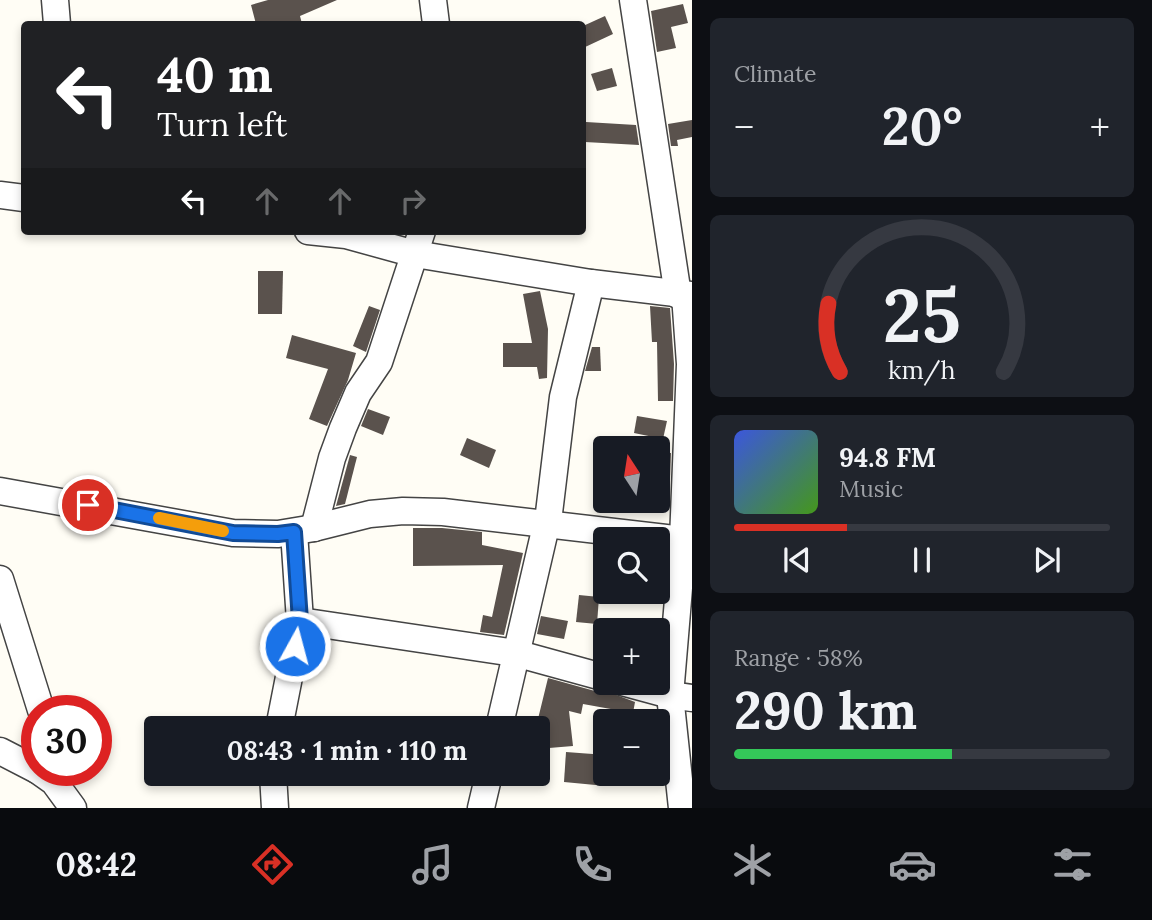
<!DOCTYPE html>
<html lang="en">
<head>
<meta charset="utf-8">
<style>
  body { margin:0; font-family:Lora,serif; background:#20242c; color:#f1f3f6; height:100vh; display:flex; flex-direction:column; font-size:26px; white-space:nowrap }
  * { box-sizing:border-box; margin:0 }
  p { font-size:23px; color:#9ea1a6 }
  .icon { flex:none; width:38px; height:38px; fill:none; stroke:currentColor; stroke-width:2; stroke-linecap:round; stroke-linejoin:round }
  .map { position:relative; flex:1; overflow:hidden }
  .panel { display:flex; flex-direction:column; gap:18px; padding:18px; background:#0d0f14; width:460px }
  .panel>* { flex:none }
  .top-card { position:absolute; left:21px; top:21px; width:565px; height:214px; border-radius:7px; box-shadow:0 4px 10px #0003; background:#202124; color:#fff; overflow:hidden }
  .needle { width:46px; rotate:348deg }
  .buttons { position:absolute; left:593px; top:436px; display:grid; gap:14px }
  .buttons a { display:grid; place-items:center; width:77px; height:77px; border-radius:7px; background:#171b24; box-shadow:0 4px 10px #0003; font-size:35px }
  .speed { position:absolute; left:21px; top:695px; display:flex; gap:14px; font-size:35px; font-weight:700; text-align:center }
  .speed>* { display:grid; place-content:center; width:91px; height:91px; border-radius:50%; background:#171b24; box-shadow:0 4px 10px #0003; line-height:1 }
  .speed .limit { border:10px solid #d22; background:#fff; color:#111 }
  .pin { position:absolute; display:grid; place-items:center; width:60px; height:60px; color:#fff; margin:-30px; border:4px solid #fff; border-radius:50%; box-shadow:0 2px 7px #0007 }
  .me { position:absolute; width:77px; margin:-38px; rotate:7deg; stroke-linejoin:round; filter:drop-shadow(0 0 5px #0008) }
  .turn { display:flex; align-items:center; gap:24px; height:147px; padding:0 21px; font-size:32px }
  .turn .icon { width:91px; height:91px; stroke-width:2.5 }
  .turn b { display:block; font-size:49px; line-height:60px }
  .lanes { display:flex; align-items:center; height:66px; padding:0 21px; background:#0003; justify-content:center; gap:35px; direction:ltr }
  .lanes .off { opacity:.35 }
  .big { font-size:52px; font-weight:700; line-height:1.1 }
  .panel .card { flex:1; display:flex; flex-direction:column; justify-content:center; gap:10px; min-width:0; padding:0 24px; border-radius:10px; background:#20242c }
  .panel .dial { align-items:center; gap:0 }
  .dial svg { height:182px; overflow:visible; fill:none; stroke:#363941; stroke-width:7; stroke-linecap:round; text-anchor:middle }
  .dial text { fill:#f1f3f6; stroke:none }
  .song { display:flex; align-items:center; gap:21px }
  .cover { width:84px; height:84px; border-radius:10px; background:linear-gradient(135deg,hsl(230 70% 55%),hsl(100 70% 35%)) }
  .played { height:7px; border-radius:4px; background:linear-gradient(90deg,#d93025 30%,#363941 30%) }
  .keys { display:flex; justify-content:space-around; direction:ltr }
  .heat { display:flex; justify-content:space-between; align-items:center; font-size:38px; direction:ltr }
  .charge { height:10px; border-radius:5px; background:linear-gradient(90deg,#34c759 58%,#363941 0) }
  .trip { position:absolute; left:144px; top:716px; width:406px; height:70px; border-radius:7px; background:#171b24; box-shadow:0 4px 10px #0003; font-weight:700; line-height:70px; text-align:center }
  .dock { display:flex; height:112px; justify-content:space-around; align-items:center; background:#090b0e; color:#9ea1a6 }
  .dock .icon { width:49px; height:49px }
  .dock .selected { color:#d93025 }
  .dock b { font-size:32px; color:#f1f3f6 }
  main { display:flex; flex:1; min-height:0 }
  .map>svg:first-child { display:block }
  .building { fill:#5a524d }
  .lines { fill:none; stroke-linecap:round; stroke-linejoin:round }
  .minor-casing { stroke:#444; stroke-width:29 }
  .minor { stroke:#fff; stroke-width:26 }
  .route-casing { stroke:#114b97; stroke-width:18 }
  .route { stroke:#1a73e8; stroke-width:12 }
  .slow { stroke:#f59e0b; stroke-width:12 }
</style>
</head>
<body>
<main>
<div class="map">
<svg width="692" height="808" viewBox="0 0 692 808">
  <rect width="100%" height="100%" fill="#fffdf5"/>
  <g class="building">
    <path d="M268,0H337L300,16L302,24H256L251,5Z"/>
    <path d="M683,4L688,23L671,27L676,48L657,52L651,11Z"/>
    <path d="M605,16L613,34L583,48V26Z"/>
    <path d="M612,68L617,86L597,91L591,74Z"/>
    <path d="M692,120V137L677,140L678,146H671L668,124Z"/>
    <path d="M586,122L636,125L639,145L585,142Z"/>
    <path d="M258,271H283L282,314H258Z"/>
    <path d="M540,291L548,329L547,378L539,379L537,367H503V343H532L523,294Z"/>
    <path d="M369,306L380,310L366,352L353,346Z"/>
    <path d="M650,306L670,308L674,364L673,401H658L657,342H652Z"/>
    <path d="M292,335L356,353L348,380L327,426L309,419L328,369L286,358Z"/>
    <path d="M592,347H600L601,371H585Z"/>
    <path d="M368,409L390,417L383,435L361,426Z"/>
    <path d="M637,416L667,421L663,439L634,433Z"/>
    <path d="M467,438L496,450L489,468L460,455Z"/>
    <path d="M661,453H671L669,507H662Z"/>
    <path d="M350,455L357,457L345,504L336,506Z"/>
    <path d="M413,528H442L482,532V545L523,553L504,635L480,632L483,615L492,617L503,565L413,566Z"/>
    <path d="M579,595L599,597L597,624L576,622Z"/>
    <path d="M541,616L568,621L564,639L537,634Z"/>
    <path d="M548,678L602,693H611L635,702L633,713L583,704L581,714L569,711L573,746L537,749V723Z"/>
    <path d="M566,752L606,755V786L564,782Z"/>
  </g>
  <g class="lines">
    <g class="minor-casing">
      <g id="minor">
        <path d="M55,0L57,24"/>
        <path d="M433,0L436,24"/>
        <path d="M633,0L678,295"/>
        <path d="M0,195L24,198"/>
        <path d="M308,231L346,235L415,254L591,283L692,295"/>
        <path d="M0,491L233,533L278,534L314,528L370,514L403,511L443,512L683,540L692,539"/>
        <path d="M314,528L332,458L343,428L358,393L379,362L422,231"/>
        <path d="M0,579L41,710"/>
        <path d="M300,621L515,653L606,678"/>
        <path d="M622,682L670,695L692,698"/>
        <path d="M279,728L300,621L294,532"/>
        <path d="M499,728L549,513L563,397L591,283"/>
        <path d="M0,751L37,770"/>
        <path d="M37,770L54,782L73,808"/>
        <path d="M273,774L275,808"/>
        <path d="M481,808L489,774"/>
        <path d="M682,808L670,695L683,540L690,364L685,295"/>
      </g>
    </g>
    <use href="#minor" class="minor"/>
  </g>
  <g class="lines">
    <g class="route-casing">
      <path id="route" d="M88,505L233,533L278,534L294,532L300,621L295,646"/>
    </g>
    <use href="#route" class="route"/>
    <path class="slow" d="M159,518L223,531"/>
  </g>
</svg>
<div class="buttons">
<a><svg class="needle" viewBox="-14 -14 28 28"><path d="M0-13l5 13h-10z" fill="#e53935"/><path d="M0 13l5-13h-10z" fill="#9ea1a6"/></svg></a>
<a><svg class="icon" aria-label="search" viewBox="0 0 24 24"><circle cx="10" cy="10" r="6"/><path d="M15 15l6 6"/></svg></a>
<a>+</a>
<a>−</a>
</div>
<div class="speed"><div class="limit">30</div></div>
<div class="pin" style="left:88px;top:505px;background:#d93025"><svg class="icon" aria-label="arrive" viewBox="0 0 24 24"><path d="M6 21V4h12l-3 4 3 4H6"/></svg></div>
<svg class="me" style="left:295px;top:646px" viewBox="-20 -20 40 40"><circle r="17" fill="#1a73e8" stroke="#fff" stroke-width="3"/><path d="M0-11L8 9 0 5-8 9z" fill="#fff"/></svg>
<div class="trip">08:43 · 1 min · 110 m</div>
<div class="top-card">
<div class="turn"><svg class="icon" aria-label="left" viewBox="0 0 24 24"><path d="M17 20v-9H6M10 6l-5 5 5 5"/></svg><div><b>40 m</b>Turn left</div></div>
<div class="lanes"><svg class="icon" aria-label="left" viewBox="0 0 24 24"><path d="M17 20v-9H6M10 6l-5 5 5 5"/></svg><svg class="icon off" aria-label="ahead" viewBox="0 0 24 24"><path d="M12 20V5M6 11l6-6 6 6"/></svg><svg class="icon off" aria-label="ahead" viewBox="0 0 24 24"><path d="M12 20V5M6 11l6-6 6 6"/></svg><svg class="icon off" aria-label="right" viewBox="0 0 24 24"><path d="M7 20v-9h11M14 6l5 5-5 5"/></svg></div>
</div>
</div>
<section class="panel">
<div class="card"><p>Climate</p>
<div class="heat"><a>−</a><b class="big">20°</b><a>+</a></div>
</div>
<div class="card dial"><svg viewBox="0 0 100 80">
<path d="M14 69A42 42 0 1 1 86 69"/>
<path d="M14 69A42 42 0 0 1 9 39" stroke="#d93025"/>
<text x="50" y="56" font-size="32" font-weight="700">25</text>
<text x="50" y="72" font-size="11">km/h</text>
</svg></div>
<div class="card">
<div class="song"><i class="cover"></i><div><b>94.8 FM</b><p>Music</p></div></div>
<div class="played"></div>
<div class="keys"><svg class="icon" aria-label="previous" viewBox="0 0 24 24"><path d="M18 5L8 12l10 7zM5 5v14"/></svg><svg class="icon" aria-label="pause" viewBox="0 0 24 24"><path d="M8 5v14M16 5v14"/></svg><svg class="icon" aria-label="next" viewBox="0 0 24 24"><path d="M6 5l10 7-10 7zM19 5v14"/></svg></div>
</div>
<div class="card"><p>Range · 58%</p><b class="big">290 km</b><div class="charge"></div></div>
</section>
</main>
<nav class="dock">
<b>08:42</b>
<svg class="icon selected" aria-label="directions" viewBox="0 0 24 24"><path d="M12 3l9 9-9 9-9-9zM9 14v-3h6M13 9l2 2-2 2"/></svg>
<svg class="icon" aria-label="music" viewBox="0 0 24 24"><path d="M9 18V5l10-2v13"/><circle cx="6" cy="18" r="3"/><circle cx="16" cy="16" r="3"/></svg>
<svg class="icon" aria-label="phone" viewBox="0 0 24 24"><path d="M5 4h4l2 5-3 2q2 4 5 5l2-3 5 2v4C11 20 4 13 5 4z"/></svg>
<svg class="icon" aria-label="climate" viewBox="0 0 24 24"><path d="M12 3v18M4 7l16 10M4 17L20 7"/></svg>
<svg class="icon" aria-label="car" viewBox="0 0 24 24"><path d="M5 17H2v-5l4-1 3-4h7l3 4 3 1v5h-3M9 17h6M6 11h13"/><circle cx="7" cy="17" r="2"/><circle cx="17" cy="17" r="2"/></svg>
<svg class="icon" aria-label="filters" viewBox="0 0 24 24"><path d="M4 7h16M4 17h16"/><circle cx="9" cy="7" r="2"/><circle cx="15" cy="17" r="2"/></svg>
</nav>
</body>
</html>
